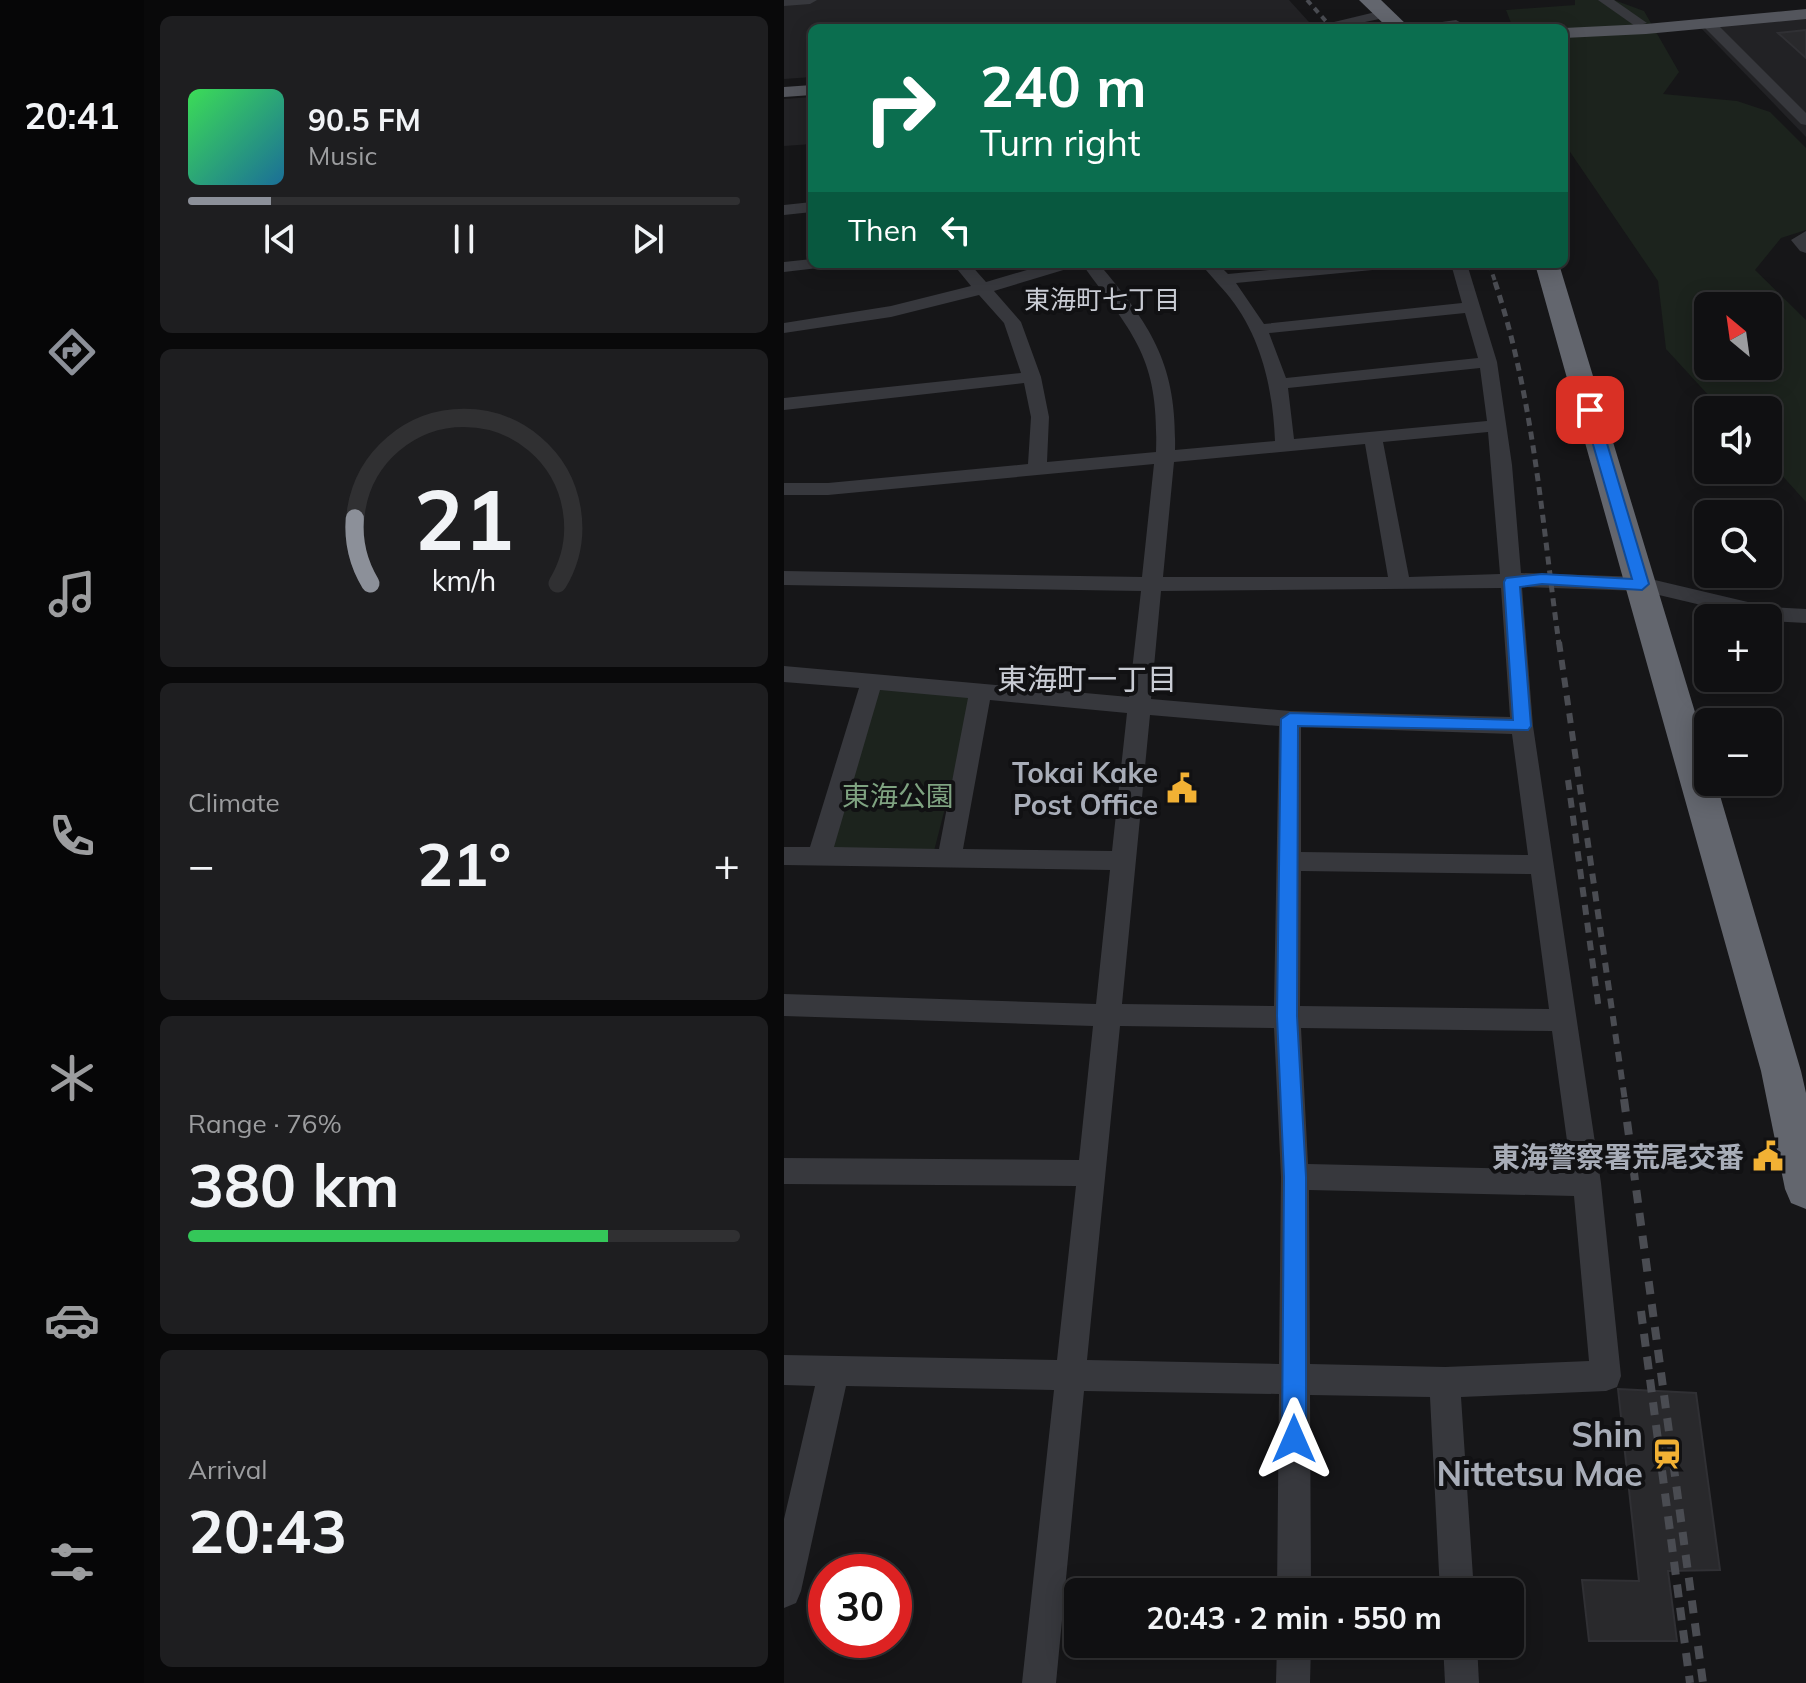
<!DOCTYPE html>
<html lang="en">
<head>
<meta charset="utf-8">
<style>
  body { margin:0; font-family:Mulish,"Noto Sans JP",sans-serif; background:#1e1e20; color:#f1f3f6; height:100vh; display:flex; flex-direction:column; font-size:30px; white-space:nowrap }
  * { box-sizing:border-box; margin:0 }
  p { font-size:26px; color:#9c9d9f }
  .icon { flex:none; width:44px; height:44px; fill:none; stroke:currentColor; stroke-width:2; stroke-linecap:round; stroke-linejoin:round }
  .map { position:relative; flex:1; overflow:hidden }
  .drawer { display:flex; flex-direction:column; gap:16px; padding:16px; background:#09090a; width:640px }
  .drawer>* { flex:none }
  .guide { position:absolute; left:24px; top:24px; width:760px; height:244px; border-radius:12px; box-shadow:0 4px 20px #0003,0 0 0 2px #303032; background:#0b6e4f; color:#fff; overflow:hidden }
  .needle { width:52px; rotate:331deg }
  .buttons { position:absolute; left:910px; top:292px; display:grid; gap:16px }
  .buttons a { display:grid; place-items:center; width:88px; height:88px; border-radius:12px; background:#101012; box-shadow:0 4px 20px #0003,0 0 0 2px #303032; font-size:40px }
  .speed { position:absolute; left:24px; top:1554px; display:flex; gap:16px; font-size:40px; font-weight:700; text-align:center }
  .speed>* { display:grid; place-content:center; width:104px; height:104px; border-radius:50%; background:#101012; box-shadow:0 4px 20px #0003,0 0 0 2px #303032; line-height:1 }
  .speed .limit { border:12px solid #d22; background:#fff; color:#111 }
  .pin { position:absolute; display:grid; place-items:center; width:68px; height:68px; color:#fff; margin:-34px; border-radius:16px; box-shadow:0 4px 12px #0006 }
  .me { position:absolute; width:88px; margin:-44px; rotate:0deg; stroke-linejoin:round; filter:drop-shadow(0 0 6px #0008) }
  .turn { display:flex; align-items:center; gap:28px; height:168px; padding:0 40px; font-size:36px }
  .turn .icon { width:104px; height:104px; stroke-width:2.5 }
  .turn b { display:block; font-size:56px; line-height:68px }
  .then { display:flex; align-items:center; height:76px; padding:0 40px; background:#0003; gap:16px; font-size:30px }
  .big { font-size:60px; font-weight:700; line-height:1.1 }
  .drawer .card { flex:1; display:flex; flex-direction:column; justify-content:center; gap:12px; min-width:0; padding:0 28px; border-radius:12px; background:#1e1e20 }
  .drawer .dial { align-items:center; gap:0 }
  .dial svg { height:208px; overflow:visible; fill:none; stroke:#303032; stroke-width:7; stroke-linecap:round; text-anchor:middle }
  .dial text { fill:#f1f3f6; stroke:none }
  .song { display:flex; align-items:center; gap:24px }
  .cover { width:96px; height:96px; border-radius:12px; background:linear-gradient(135deg,hsl(130 70% 55%),hsl(200 70% 35%)) }
  .played { height:8px; border-radius:4px; background:linear-gradient(90deg,#8c9099 15%,#303032 15%) }
  .keys { display:flex; justify-content:space-around; direction:ltr }
  .heat { display:flex; justify-content:space-between; align-items:center; font-size:44px; direction:ltr }
  .charge { height:12px; border-radius:6px; background:linear-gradient(90deg,#34c759 76%,#303032 0) }
  .trip { position:absolute; left:280px; top:1578px; width:460px; height:80px; border-radius:12px; background:#101012; box-shadow:0 4px 20px #0003,0 0 0 2px #303032; font-weight:700; line-height:80px; text-align:center }
  main { display:flex; flex:1; min-height:0 }
  .tab-bar { display:flex; flex-direction:column; width:144px; justify-content:space-around; align-items:center; background:#060607; color:#9c9d9f }
  .tab-bar .icon { width:56px; height:56px }
  .tab-bar .selected { color:#8c9099 }
  .tab-bar b { font-size:36px; color:#f1f3f6 }
  .map>svg:first-child { display:block }
  .built { fill:#222225 }
  .green { fill:#1c231d; fill-rule:evenodd }
  .building { fill:#29292c; stroke:#303034; stroke-width:2 }
  .lines { fill:none; stroke-linecap:round; stroke-linejoin:round }
  .minor { fill:#37383d; fill-rule:evenodd }
  .major { fill:#53555c; fill-rule:evenodd }
  .highway { fill:#63666e; fill-rule:evenodd }
  .rail-far3 { stroke:#4a4c52; stroke-width:4; stroke-dasharray:6 5; stroke-linecap:butt }
  .rail-far2 { stroke:#4a4c52; stroke-width:5; stroke-dasharray:8 6; stroke-linecap:butt }
  .rail-far1 { stroke:#4a4c52; stroke-width:6; stroke-dasharray:10 8; stroke-linecap:butt }
  .rail { stroke:#4a4c52; stroke-width:8; stroke-dasharray:13 10; stroke-linecap:butt }
  .route { fill:#1a73e8; stroke:#114b97; stroke-width:2 }
  .labels { text-anchor:middle; dominant-baseline:central; stroke-width:8; stroke-linejoin:round; paint-order:stroke }
  .far-neighbourhood-label { font-size:26px; fill:#c9ccd4; stroke:#111113 }
  .poi-label { font-size:28px; font-weight:bold; fill:#a8adb8; stroke:#111113; text-anchor:end }
  .park-label { font-size:28px; fill:#7fa381; stroke:#111113 }
  .neighbourhood-label { font-size:30px; fill:#c9ccd4; stroke:#111113 }
  .near-poi-label { font-size:34px; font-weight:bold; fill:#a8adb8; stroke:#111113; text-anchor:end }
</style>
</head>
<body>
<main>
<nav class="tab-bar">
<b>20:41</b>
<svg class="icon selected" aria-label="directions" viewBox="0 0 24 24"><path d="M12 3l9 9-9 9-9-9zM9 14v-3h6M13 9l2 2-2 2"/></svg>
<svg class="icon" aria-label="music" viewBox="0 0 24 24"><path d="M9 18V5l10-2v13"/><circle cx="6" cy="18" r="3"/><circle cx="16" cy="16" r="3"/></svg>
<svg class="icon" aria-label="phone" viewBox="0 0 24 24"><path d="M5 4h4l2 5-3 2q2 4 5 5l2-3 5 2v4C11 20 4 13 5 4z"/></svg>
<svg class="icon" aria-label="climate" viewBox="0 0 24 24"><path d="M12 3v18M4 7l16 10M4 17L20 7"/></svg>
<svg class="icon" aria-label="car" viewBox="0 0 24 24"><path d="M5 17H2v-5l4-1 3-4h7l3 4 3 1v5h-3M9 17h6M6 11h13"/><circle cx="7" cy="17" r="2"/><circle cx="17" cy="17" r="2"/></svg>
<svg class="icon" aria-label="filters" viewBox="0 0 24 24"><path d="M4 7h16M4 17h16"/><circle cx="9" cy="7" r="2"/><circle cx="15" cy="17" r="2"/></svg>
</nav>
<section class="drawer">
<div class="card">
<div class="song"><i class="cover"></i><div><b>90.5 FM</b><p>Music</p></div></div>
<div class="played"></div>
<div class="keys"><svg class="icon" aria-label="previous" viewBox="0 0 24 24"><path d="M18 5L8 12l10 7zM5 5v14"/></svg><svg class="icon" aria-label="pause" viewBox="0 0 24 24"><path d="M8 5v14M16 5v14"/></svg><svg class="icon" aria-label="next" viewBox="0 0 24 24"><path d="M6 5l10 7-10 7zM19 5v14"/></svg></div>
</div>
<div class="card dial"><svg viewBox="0 0 100 80">
<path d="M14 69A42 42 0 1 1 86 69"/>
<path d="M14 69A42 42 0 0 1 8 44" stroke="#8c9099"/>
<text x="50" y="56" font-size="32" font-weight="700">21</text>
<text x="50" y="72" font-size="11">km/h</text>
</svg></div>
<div class="card"><p>Climate</p>
<div class="heat"><a>−</a><b class="big">21°</b><a>+</a></div>
</div>
<div class="card"><p>Range · 76%</p><b class="big">380 km</b><div class="charge"></div></div>
<div class="card"><p>Arrival</p><b class="big">20:43</b></div>
</section>
<div class="map">
<svg width="1022" height="1683" viewBox="0 0 1022 1683">
  <rect width="100%" height="100%" fill="#161618"/>
  <g class="built">
    <path d="M0,0H505L525,22L492,28H28V77L0,79Z"/>
    <path d="M1022,17V137L916,27Z"/>
    <path d="M28,97V144L0,146V99Z"/>
  </g>
  <g class="green">
    <path d="M791,0H830L860,11L895,72L879,94L953,101L986,112L1022,148V230L997,238L971,270L1022,320V502L984,460V410H938L882,349L874,281L780,143V28H729L722,10L791,5ZM924,306H984V366H924Z"/>
    <path d="M95,690L191,691L150,851L47,848Z"/>
  </g>
  <g class="building">
    <path d="M1022,30V58L994,33Z"/>
    <path d="M834,1389L912,1393L936,1570L884,1571L893,1641H805L798,1580L855,1581Z"/>
  </g>
  <g class="lines">
    <g class="minor">
      <path d="M0,0H33L26,4L0,6Z"/>
      <path d="M814,0H830L863,23L851,26Z"/>
      <path d="M600,10L607,14L605,17L552,28H525Z"/>
      <path d="M924,19L929,20L1022,113V125L1017,124L919,26L917,23Z"/>
      <path d="M672,20L686,28H637L644,24Z"/>
      <path d="M28,202V212L0,215V205Z"/>
      <path d="M1022,231V253L1016,251L1007,240Z"/>
      <path d="M28,259V264H36L34,268L0,272V262Z"/>
      <path d="M169,264H186L202,282L263,264H288L286,268L210,291L237,322L257,377L265,417L263,462L372,452C375,357 351,337 298,264H315C369,328 393,365 391,450L491,441C489,392 479,343 450,303C440,289 427,277 417,264H434L444,274L546,264H607L599,269L452,283L480,324L678,303L667,264H683L713,362L728,465L737,573L858,577L985,607L1022,609V623L985,621L984,618H972L858,591L738,587L749,726L817,1183L837,1376L833,1387L822,1391L677,1397L690,1592H656L646,1397L526,1395L527,1592H493L495,1394L300,1391L272,1683H238L270,1390L62,1386L17,1591L12,1603L0,1608V1519L31,1386L0,1385V1355L273,1360L292,1186L0,1184V1158L295,1160L309,1026L0,1016V994L312,1004L326,870L0,865V847H26L75,688L0,682V666L345,697L357,591L0,585V571L358,577L370,464L44,495H0V483H44L244,464L247,417L240,383L0,410V398L237,373L220,323L195,295L107,317L0,333V323L107,306L187,286ZM681,313L694,358L502,378L485,333ZM696,368L703,421L510,439L504,388ZM704,432L716,574L625,577L599,442ZM581,444L604,577H379L390,462ZM717,588L726,717L506,711L367,699L377,591ZM96,690L184,698L155,849L50,847ZM206,700L343,713L328,851L179,849ZM366,715L495,726L490,1006L338,1004ZM517,727L728,734L744,855L517,852ZM517,871L747,874L765,1009L516,1006ZM336,1026L490,1028L497,1177L495,1364L303,1360ZM517,1028L768,1031L787,1170L524,1164ZM525,1190L790,1196L805,1361L661,1367L526,1364Z"/>
      <path d="M493,1644H527L526,1683H492Z"/>
      <path d="M659,1644H693L695,1683H661Z"/>
    </g>
    <g class="major">
      <path d="M1022,9V19L862,34L780,38V28L862,24Z"/>
      <path d="M28,85V95L0,97V87Z"/>
    </g>
    <g class="highway">
      <path d="M575,0H597L626,28H604Z"/>
      <path d="M751,264H775L924,755V782H932L1017,1071L1022,1093V1209L1007,1203L1001,1189L977,1071Z"/>
    </g>
    <g class="rail-far3">
      <path d="M523,0L548,28"/>
      <path d="M705,264L712,284"/>
    </g>
    <path class="rail-far2" d="M711,282C750,398 758,523 775,644"/>
    <g class="rail-far1">
      <path d="M775,642L841,1101"/>
      <path d="M784,780L815,1010"/>
    </g>
    <g class="rail">
      <path d="M840,1099L919,1683"/>
      <path d="M857,1311L906,1683"/>
    </g>
  </g>
  <path class="route" d="M806,405L813,410L865,584L858,590L758,584L736,587L747,726L744,730L514,726L513,1016L522,1177V1439L519,1448L510,1451L502,1448L498,1439L500,1177L493,1016L497,719L506,713L729,720L720,582L722,578L758,574L848,579L799,410Z"/>
  <defs>
    <g id="civic-bare" transform="scale(2.4)"><path d="M-.6-6.5H3V-4.5H.6V-3L4-1V1h2V6H-6V1h2V-1L-.6-3ZM-1.2 2.5V6h2.4V2.5Z" fill="#f2b134" stroke="#111113" stroke-width="2.5" paint-order="stroke"/></g>
    <g id="station-bare" transform="scale(2.4)"><path d="M-3-6H3Q5-6 5-4V2Q5 4 3 4L4.5 6H3L1.5 4h-3L-3 6H-4.5L-3 4Q-5 4-5 2V-4Q-5-6-3-6ZM-3.5-4v3h7v-3ZM-3.5 1v1.5H-2V1ZM2 1v1.5H3.5V1Z" fill="#f2b134" stroke="#111113" stroke-width="2.5" paint-order="stroke"/></g>
  </defs>
  <g fill-rule="evenodd">
    <use href="#civic-bare" x="398" y="788"/>
    <use href="#civic-bare" x="984" y="1156"/>
    <use href="#station-bare" x="883" y="1454"/>
  </g>
  <g class="labels">
    <g class="far-neighbourhood-label">
      <text x="318" y="299">東海町七丁目</text>
    </g>
    <g class="poi-label">
      <text x="374" y="772">Tokai Kake<tspan x="374" dy="32">Post Office</tspan></text>
      <text x="960" y="1156">東海警察署荒尾交番</text>
    </g>
    <g class="park-label">
      <text x="114" y="795">東海公園</text>
    </g>
    <g class="neighbourhood-label">
      <text x="303" y="679">東海町一丁目</text>
    </g>
    <g class="near-poi-label">
      <text x="859" y="1434">Shin<tspan x="859" dy="39">Nittetsu Mae</tspan></text>
    </g>
  </g>
</svg>
<div class="buttons">
<a><svg class="needle" viewBox="-14 -14 28 28"><path d="M0-13l5 13h-10z" fill="#e53935"/><path d="M0 13l5-13h-10z" fill="#9c9d9f"/></svg></a>
<a><svg class="icon" aria-label="sound" viewBox="0 0 24 24"><path d="M4 9h4l5-4v14l-5-4H4zM17 9q2 3 0 6"/></svg></a>
<a><svg class="icon" aria-label="search" viewBox="0 0 24 24"><circle cx="10" cy="10" r="6"/><path d="M15 15l6 6"/></svg></a>
<a>+</a>
<a>−</a>
</div>
<div class="speed"><div class="limit">30</div></div>
<div class="pin" style="left:806px;top:410px;background:#d93025"><svg class="icon" aria-label="arrive" viewBox="0 0 24 24"><path d="M6 21V4h12l-3 4 3 4H6"/></svg></div>
<svg class="me" style="left:510px;top:1439px" viewBox="-20 -20 40 40"><path d="M0-17L14 15 0 8-14 15z" fill="#1a73e8" stroke="#fff" stroke-width="4"/></svg>
<div class="trip">20:43 · 2 min · 550 m</div>
<div class="guide">
<div class="turn"><svg class="icon" aria-label="right" viewBox="0 0 24 24"><path d="M7 20v-9h11M14 6l5 5-5 5"/></svg><div><b>240 m</b>Turn right</div></div>
<div class="then">Then<svg class="icon" aria-label="left" viewBox="0 0 24 24"><path d="M17 20v-9H6M10 6l-5 5 5 5"/></svg></div>
</div>
</div>
</main>
</body>
</html>
